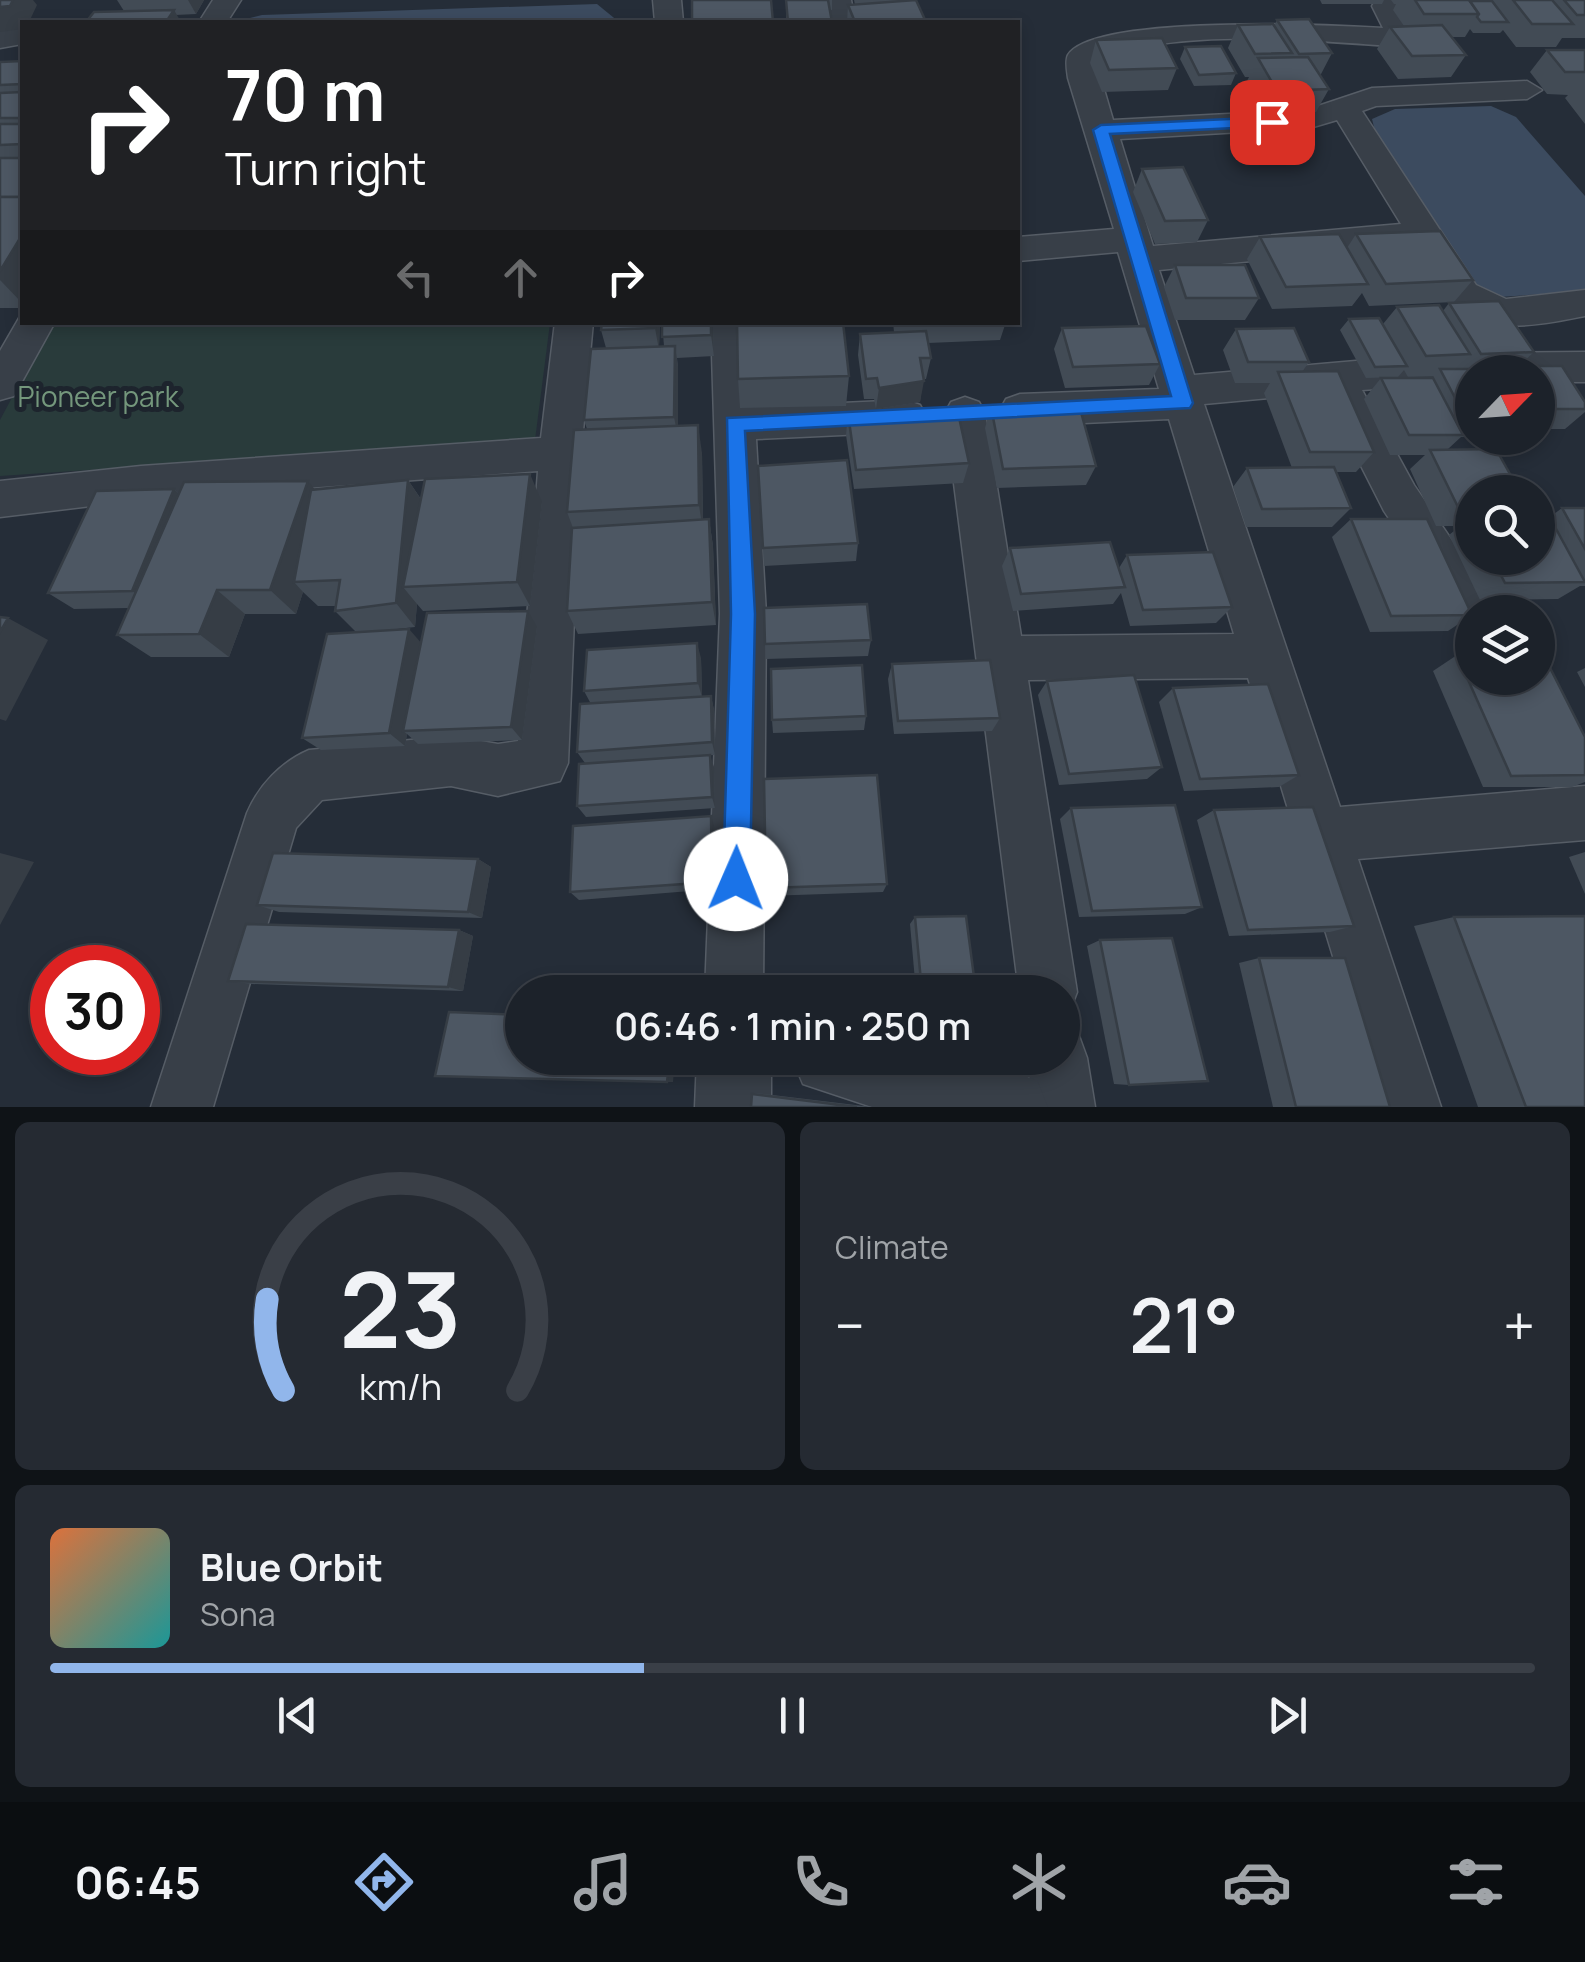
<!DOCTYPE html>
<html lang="en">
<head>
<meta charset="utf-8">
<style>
  body { margin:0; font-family:Manrope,sans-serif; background:#252a32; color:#f1f3f6; height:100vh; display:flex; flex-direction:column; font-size:38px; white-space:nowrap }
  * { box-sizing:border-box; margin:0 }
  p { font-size:32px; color:#a0a4a8 }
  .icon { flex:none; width:55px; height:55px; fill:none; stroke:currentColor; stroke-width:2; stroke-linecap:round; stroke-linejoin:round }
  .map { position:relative; height:1107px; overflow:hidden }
  .panel { display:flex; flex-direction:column; gap:15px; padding:15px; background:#0f1317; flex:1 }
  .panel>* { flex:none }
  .banner { position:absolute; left:20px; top:20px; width:1000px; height:305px; border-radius:0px; box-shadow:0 5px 15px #0003,0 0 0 2px #3a3f47; background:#202124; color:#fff; overflow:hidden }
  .needle { width:65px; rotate:65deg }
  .fabs { position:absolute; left:1455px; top:355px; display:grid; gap:20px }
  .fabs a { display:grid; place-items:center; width:100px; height:100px; border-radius:50%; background:#1c222a; box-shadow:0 5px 15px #0003,0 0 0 2px #3a3f47; font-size:50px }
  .speed { position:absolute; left:30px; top:945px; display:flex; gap:20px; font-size:50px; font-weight:700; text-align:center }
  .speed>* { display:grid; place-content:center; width:130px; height:130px; border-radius:50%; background:#1c222a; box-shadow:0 5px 15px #0003,0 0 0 2px #3a3f47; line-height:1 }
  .speed .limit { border:15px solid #d22; background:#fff; color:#111 }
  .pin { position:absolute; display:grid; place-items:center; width:85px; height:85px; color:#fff; margin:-42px; border-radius:20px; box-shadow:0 5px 15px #0006 }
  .me { position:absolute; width:110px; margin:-55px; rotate:1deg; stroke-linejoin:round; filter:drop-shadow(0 0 8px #0008) }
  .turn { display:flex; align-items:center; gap:35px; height:210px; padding:0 40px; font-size:45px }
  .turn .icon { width:130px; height:130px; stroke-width:2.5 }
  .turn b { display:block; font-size:70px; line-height:85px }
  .lanes { display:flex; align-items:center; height:95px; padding:0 40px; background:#0003; justify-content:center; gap:50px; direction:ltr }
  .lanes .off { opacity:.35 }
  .big { font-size:75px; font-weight:600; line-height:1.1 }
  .panel .tile { flex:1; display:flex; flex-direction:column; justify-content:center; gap:15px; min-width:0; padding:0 35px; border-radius:15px; background:#252a32 }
  .panel .dial { align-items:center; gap:0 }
  .dial svg { height:260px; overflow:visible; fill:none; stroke:#3a3f47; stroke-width:7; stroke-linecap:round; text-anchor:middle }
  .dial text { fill:#f1f3f6; stroke:none }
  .song { display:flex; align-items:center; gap:30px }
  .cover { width:120px; height:120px; border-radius:15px; background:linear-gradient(135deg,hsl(20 70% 55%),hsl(180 70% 35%)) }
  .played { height:10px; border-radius:5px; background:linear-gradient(90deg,#91b6eb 40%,#3a3f47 40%) }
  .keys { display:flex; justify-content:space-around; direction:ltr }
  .heat { display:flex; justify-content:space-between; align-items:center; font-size:55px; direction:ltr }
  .panel .tiles { flex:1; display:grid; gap:15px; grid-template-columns:1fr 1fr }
  .tile:last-child { grid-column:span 2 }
  .trip { position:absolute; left:505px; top:975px; width:575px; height:100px; border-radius:50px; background:#1c222a; box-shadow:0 5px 15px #0003,0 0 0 2px #3a3f47; font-weight:600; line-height:100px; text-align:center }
  .dock { display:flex; height:160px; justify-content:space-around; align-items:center; background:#0b0e11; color:#a0a4a8 }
  .dock .icon { width:70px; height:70px }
  .dock .selected { color:#91b6eb }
  .dock b { font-size:45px; color:#f1f3f6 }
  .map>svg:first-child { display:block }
  .green { fill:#293b3b }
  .water { fill:#3c4b5f }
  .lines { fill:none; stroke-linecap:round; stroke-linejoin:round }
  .minor-casing { stroke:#565d66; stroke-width:3 }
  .tertiary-casing { stroke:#565d66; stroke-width:3 }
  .minor { fill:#383f48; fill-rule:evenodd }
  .tertiary { fill:#383f48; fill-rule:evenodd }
  .wall { fill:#424b55 }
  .shaded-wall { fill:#363d45 }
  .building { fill:#4d5763; stroke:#363d45; stroke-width:2.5 }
  .route { fill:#1a73e8; stroke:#114b97; stroke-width:2.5 }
  .labels { text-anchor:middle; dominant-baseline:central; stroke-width:10; stroke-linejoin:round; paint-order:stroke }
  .park-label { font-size:28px; fill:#74977c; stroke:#1d242d }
</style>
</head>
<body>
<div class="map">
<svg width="1585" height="1107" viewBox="0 0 1585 1107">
  <rect width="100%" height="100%" fill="#252d38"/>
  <path class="green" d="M52,323H550L535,440L0,476V420Z"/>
  <g class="water">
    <path d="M597,4L619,22H234L262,15Z"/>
    <path d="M1491,106L1516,117L1585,196V291L1500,297L1462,279L1383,163L1372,119L1395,109Z"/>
  </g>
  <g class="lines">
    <g class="minor-casing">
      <g id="minor">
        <path d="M213,0H241L227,22H199Z"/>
        <path d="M653,0H681L683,22H655Z"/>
        <path d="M823,0H851L855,22H827Z"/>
        <path d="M1376,0H1462L1471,7L1457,15H1404L1416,38L1402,47C1322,41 1167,26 1096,62L1113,120L1306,110L1372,88L1527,81L1542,90L1527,99L1376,106L1362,111L1476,285L1506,299L1585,290V316C1544,324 1479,339 1448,300C1435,284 1425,263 1414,245L1159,270L1194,375L1447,353L1585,352V382H1538V372H1472V382L1362,390L1414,485L1501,612H1472V631L1461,627L1384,511L1324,393L1204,404L1340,807L1585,786V840L1358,859L1441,1107H1379L1248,678L1028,680L1077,992L1069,1013L1062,1015V992H1019L945,413L951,402L965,397L979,402L985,413L1021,636L1234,634L1169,419L1020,426L1006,421L1000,410L1006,399L1020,394L1159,389L1118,252L1018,261V237L1114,229L1068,78C1067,71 1065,61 1068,55C1093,14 1334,25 1383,28L1372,6ZM1337,120L1401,224L1153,246L1120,139L1310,128Z"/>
        <path d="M22,27V44L0,48V30Z"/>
        <path d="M22,313V322H55L14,396L0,400V351Z"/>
        <path d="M555,322H593L581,453L568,763L560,781L498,796L451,786L322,800L296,828L213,1107H151L247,813C259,785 281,762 309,750L451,736L498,744L518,741L538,471L141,500L0,517V481L141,466L541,438Z"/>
        <path d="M711,322H749L754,407L906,400L920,405L926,416L920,427L906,432L756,439L766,614L763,992H705L720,614Z"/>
        <path d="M1062,1030L1079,1036L1087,1058L1095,1107H1033L1027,1058H1062Z"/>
      </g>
    </g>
    <g class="tertiary-casing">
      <g id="tertiary">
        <path d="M697,1058H771V1107H695Z"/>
        <path d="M792,1058H967L1037,1080L1048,1107H872L803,1084Z"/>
      </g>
    </g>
    <use href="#minor" class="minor"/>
    <use href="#tertiary" class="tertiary"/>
  </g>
  <g class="wall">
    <path d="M117,0H204L196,14L176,15L124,11Z"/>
    <path d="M786,0H832V10H830L832,22H786Z"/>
    <path d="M854,0H916L926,22H847L848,5H855Z"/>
    <path d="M1320,0H1384L1382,4H1322Z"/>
    <path d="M1391,0H1585V38H1562L1556,47H1516L1503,30L1500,33H1473L1470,29L1465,37H1451L1466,55L1451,77L1398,79L1377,49L1390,27L1404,26L1393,10L1396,4H1394Z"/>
    <path d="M1277,20L1332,53L1320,76L1329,89L1316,112L1266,114L1247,81L1249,77H1245L1228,48L1238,25L1274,26Z"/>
    <path d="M1096,40L1177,68L1168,90L1102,92L1090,63Z"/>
    <path d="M1185,47L1236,73L1231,85L1194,86L1180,59Z"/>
    <path d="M1547,50H1585V124L1565,98L1568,95L1547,94L1530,72Z"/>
    <path d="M22,61V308H0V62Z"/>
    <path d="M1142,169L1208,220L1197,242L1155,244L1133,192Z"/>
    <path d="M1356,234L1473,280L1454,302L1369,306L1362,293L1352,306L1272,309L1247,259L1260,237L1347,248Z"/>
    <path d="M1175,265L1259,298L1245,320H1175L1164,287Z"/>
    <path d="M1499,301L1534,352L1519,366H1562L1585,402V412L1565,429H1538V372H1472V437H1461L1448,449H1496L1520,492H1472V558H1538V516L1550,517L1562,508H1585V586H1580L1558,599L1480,600L1449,535L1460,526H1436L1410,469L1425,455H1390L1364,399L1381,378H1432L1434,376L1408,377L1404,370L1398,377L1366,378L1340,330L1349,319L1379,318L1383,324L1397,307L1439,305L1443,311L1449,303Z"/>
    <path d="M660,322L659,346H664L662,322H713L714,356L677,358L678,367V425L702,453L703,520L709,519L713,546L716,625L578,634L567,611L573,528L567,512L587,429L584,420L606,348L601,330Z"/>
    <path d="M893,322H1006L1000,340L928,343L931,358L926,379H923L920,402L876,409L874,399H864L858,355L860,334L894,332Z"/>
    <path d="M1062,328L1160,364L1149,385L1065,388L1054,349Z"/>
    <path d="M1236,329L1309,362L1302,372L1374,452L1356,472H1336L1351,508L1332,527H1246L1233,487L1247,468H1292L1264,393L1270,383H1235L1223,350Z"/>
    <path d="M849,376L846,406L740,408L738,379Z"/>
    <path d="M991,407L1096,466L1086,485L997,488L985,428Z"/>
    <path d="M848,414L969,463L963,483L854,489L846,435Z"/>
    <path d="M758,466L858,543L856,561L764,566Z"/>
    <path d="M408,480L421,499L542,502L530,606L423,611L417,604L415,627L388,630L421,643L537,627L522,740L418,744L407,734L405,746L321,750L302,738L356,632L335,611L336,606H318L303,592L296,614H245L229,657H151L117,635L128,608L74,609L48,593L174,489L179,493L315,490Z"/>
    <path d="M1351,519L1472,615L1448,631L1370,632L1332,537Z"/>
    <path d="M1010,548L1119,568L1127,555L1232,607L1216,623L1130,626L1121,593L1113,604L1013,611L1002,566Z"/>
    <path d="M871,640L868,656L766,659L765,644Z"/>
    <path d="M1457,655L1585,737V782L1572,787H1483L1433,671Z"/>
    <path d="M701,658L702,697L711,696L714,710L715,755L676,757L714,767L715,808L586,817L577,806L585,763L577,752L591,704L584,691Z"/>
    <path d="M892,664L1000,718L992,731L894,734L888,679Z"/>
    <path d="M1585,668V687L1577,672Z"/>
    <path d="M1047,681L1162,767L1147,779L1059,785L1038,695Z"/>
    <path d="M1173,688L1299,775L1279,787L1184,791L1159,702Z"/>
    <path d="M866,716L864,730L773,733L772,720Z"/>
    <path d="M1071,808L1202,907L1185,914L1079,917L1060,819Z"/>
    <path d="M1214,810L1354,926L1330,932L1229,936L1197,820Z"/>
    <path d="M714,826L715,889L579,900L570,892Z"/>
    <path d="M1585,852V894L1569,857Z"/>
    <path d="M478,859L491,867L482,918L279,912L257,905Z"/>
    <path d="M887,884L883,892L767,896L766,888Z"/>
    <path d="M915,917L976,992H916L910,924Z"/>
    <path d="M1454,917L1585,1107H1478L1414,926Z"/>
    <path d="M459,930L473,936L463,991L252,984L228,981Z"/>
    <path d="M1100,940L1129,1085L1114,1084L1087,946Z"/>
    <path d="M1259,958L1390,1107H1273L1239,963Z"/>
    <path d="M755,1093L872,1107H751L752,1094Z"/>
  </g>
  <g class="shaded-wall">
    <path d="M13,0H33L37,5L29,22H22V29L0,32V7Z"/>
    <path d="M188,0H204L196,14Z"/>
    <path d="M174,10L181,22H166Z"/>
    <path d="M22,235V303L0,280V271Z"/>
    <path d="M655,322H660L659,350L655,328Z"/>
    <path d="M711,322H713L714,356L711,335Z"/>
    <path d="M675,346L678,367V437L674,417Z"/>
    <path d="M924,381L920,402L876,409L879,388Z"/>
    <path d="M698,425L702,453L703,532L699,505Z"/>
    <path d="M530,474L542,502L530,606L517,582Z"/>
    <path d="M408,480L426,507L403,587L417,604L415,627L396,603Z"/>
    <path d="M308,481L330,508L294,582L303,592L296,614L270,590Z"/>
    <path d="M174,489L194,508L156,608L132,591Z"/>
    <path d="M709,519L713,546L716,625L712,602Z"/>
    <path d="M217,590L245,614L229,657L199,634Z"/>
    <path d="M528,611L537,627L522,740L511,727Z"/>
    <path d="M8,618L48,640L6,721L0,719V632Z"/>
    <path d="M409,629L423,645L403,731L407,734L405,746L389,733Z"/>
    <path d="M697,643L701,658L702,697L698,683Z"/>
    <path d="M711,696L714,710L715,755L712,742Z"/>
    <path d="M710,755L714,767L715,808L712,797Z"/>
    <path d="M711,816L714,826L715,889L712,882Z"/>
    <path d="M0,853L34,862L0,925Z"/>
    <path d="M478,859L491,867L482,918L468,912Z"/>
    <path d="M459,930L473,936L463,991L448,987Z"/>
    <path d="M670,1058H675L673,1082H667Z"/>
  </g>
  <g class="building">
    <path d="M0,0H13L10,6L0,7Z"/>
    <path d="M692,0H771L773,22H692Z"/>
    <path d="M786,0H828L832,22H788Z"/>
    <path d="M916,0L926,22H855L848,5Z"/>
    <path d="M1415,0H1469L1479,14H1424Z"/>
    <path d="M1513,0H1552L1573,24H1532Z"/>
    <path d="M1564,0H1585V15H1577Z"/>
    <path d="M1470,1H1492L1508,22H1481L1477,17L1479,14Z"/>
    <path d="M174,10L166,22H86L94,12Z"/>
    <path d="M1309,19L1332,53L1299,54L1277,20Z"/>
    <path d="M1273,24L1292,53L1255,54L1238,25Z"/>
    <path d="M1442,25L1466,55L1412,56L1390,27Z"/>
    <path d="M1162,38L1177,68L1109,70L1096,40Z"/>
    <path d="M1221,46L1236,73L1199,75L1185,47Z"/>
    <path d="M1547,50H1585V72H1565Z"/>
    <path d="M1308,57L1329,89L1277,91L1258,58Z"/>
    <path d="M22,61V84L0,85V62Z"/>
    <path d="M22,92V118H0V93Z"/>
    <path d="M0,124H22V144L0,145Z"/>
    <rect x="0" y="158" width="22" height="39"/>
    <path d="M1183,167L1208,220L1165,221L1142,169Z"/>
    <path d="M0,197H22V235L0,271Z"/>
    <path d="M1440,231L1473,280L1386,284L1356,234Z"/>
    <path d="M1339,234L1368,284L1286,287L1260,237Z"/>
    <path d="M1175,265H1245L1259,298H1186Z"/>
    <path d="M1499,301L1534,352L1481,354L1449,303Z"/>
    <path d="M1439,305L1470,354L1426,356L1397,307Z"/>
    <path d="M1379,318L1407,366L1375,367L1349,319Z"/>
    <path d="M602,322H655V328L601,330Z"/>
    <path d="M662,322H711V335L662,337Z"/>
    <path d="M737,322H843L849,376L738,379Z"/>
    <path d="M1146,326L1160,364L1073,367L1062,328Z"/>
    <path d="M1294,328L1309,362H1248L1236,329Z"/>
    <path d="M926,331L931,358H920L924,381L879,388L877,378L866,379L860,334Z"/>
    <path d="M675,346L674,417L584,420L591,349Z"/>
    <path d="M1506,366H1562L1585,402V409H1538V372H1510Z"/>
    <path d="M1440,369H1495L1497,372H1472V417H1465Z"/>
    <path d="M1338,371L1374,452H1310L1278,372Z"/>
    <path d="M1381,378H1433L1463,435H1409Z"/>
    <path d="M1079,405L1096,466L1003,469L991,407Z"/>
    <path d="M957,408L969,463L856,470L848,414Z"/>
    <path d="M698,425L699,505L567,512L574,430Z"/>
    <path d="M1496,449L1520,492H1472V507H1458L1430,450Z"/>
    <path d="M847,460L858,543L763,548L758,466Z"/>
    <path d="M1334,467L1351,508L1262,509L1247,468Z"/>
    <path d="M530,474L517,582L403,587L425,479Z"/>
    <path d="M408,480L396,603L335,611L340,580L294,582L311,490Z"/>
    <path d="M308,481L270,590H217L199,634L117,635L184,482Z"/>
    <path d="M174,489L132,591L48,593L96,491Z"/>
    <path d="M1562,508H1585V549Z"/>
    <path d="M1538,516H1549L1585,582L1505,583L1492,558H1538Z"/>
    <path d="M709,519L712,602L567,611L572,528Z"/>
    <path d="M1351,519H1427L1472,615L1391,616Z"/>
    <path d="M1110,542L1125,587L1021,594L1010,548Z"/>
    <path d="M1213,552L1232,607L1143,610L1127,555Z"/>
    <path d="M867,604L871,640L765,644L764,608Z"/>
    <path d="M528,611L511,727L403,731L427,613Z"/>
    <path d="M0,617L8,618L0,632Z"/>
    <path d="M409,629L389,733L302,738L327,634Z"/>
    <path d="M697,643L698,683L584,691L587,650Z"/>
    <path d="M1538,654H1543L1585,737V775L1511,776L1457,655H1472V678H1538Z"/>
    <path d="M990,660L1000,718L898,721L892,664Z"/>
    <path d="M862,665L866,716L772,720L771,669Z"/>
    <path d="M1134,675L1162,767L1069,774L1047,681Z"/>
    <path d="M1268,684L1299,775L1200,779L1173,688Z"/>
    <path d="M711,696L712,742L577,752L580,704Z"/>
    <path d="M710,755L712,797L577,806L579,764Z"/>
    <path d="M877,775L887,884L766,888L764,779Z"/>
    <path d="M1175,805L1202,907L1092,911L1071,808Z"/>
    <path d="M1313,807L1354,926L1248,930L1214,810Z"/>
    <path d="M711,816L712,882L570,892L573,826Z"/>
    <path d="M273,853L478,859L468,912L257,905Z"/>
    <path d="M966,916L976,992H922L915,917Z"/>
    <path d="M1585,916V1107H1526L1454,917Z"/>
    <path d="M246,924L459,930L448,987L228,981Z"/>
    <path d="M1172,938L1208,1081L1129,1085L1100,940Z"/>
    <path d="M1259,958H1345L1390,1107H1296Z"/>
    <path d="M449,1012L522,1015V1058H670L667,1082L435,1076Z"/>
    <path d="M752,1094L857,1107H751Z"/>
  </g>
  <path class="route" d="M1272,117L1280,122L1278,126L1110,134L1193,403L1190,408L745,431L755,614L750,879L746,889L736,893L727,889L723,879L731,614L727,418L1171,396L1093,130L1101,125Z"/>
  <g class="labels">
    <g class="park-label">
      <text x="98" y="396">Pioneer park</text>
    </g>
  </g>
</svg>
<div class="fabs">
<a><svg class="needle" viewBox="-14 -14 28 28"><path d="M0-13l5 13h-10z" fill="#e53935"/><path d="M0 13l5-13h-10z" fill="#a0a4a8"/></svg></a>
<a><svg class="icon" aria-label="search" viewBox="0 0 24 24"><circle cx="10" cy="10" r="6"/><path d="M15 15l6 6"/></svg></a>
<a><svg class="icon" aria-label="layers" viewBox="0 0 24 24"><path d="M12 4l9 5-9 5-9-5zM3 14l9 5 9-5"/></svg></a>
</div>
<div class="speed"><div class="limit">30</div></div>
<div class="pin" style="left:1272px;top:122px;background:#d93025"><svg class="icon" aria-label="arrive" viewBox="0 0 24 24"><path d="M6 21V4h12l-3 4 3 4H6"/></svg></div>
<svg class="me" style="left:736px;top:879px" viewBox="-20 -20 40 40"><circle r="19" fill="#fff"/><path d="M0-13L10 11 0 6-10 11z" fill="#1a73e8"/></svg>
<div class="trip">06:46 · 1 min · 250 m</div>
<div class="banner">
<div class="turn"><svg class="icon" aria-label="right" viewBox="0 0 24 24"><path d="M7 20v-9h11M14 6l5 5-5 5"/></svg><div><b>70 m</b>Turn right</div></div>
<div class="lanes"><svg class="icon off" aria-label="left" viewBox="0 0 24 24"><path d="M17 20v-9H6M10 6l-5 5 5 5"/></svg><svg class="icon off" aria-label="ahead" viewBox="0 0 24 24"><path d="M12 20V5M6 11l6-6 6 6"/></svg><svg class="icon" aria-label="right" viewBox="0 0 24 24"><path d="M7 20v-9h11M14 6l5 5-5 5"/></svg></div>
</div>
</div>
<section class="panel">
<div class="tiles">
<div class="tile dial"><svg viewBox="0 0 100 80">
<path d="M14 69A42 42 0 1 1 86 69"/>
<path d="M14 69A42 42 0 0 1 9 41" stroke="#91b6eb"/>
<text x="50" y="56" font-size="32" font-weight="700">23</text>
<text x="50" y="72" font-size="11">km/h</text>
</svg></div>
<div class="tile"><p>Climate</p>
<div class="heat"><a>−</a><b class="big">21°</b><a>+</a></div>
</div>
<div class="tile">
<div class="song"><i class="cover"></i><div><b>Blue Orbit</b><p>Sona</p></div></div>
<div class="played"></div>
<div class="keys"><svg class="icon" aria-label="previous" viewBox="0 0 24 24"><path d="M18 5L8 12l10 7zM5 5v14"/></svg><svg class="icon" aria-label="pause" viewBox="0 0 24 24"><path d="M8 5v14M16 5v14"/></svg><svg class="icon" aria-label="next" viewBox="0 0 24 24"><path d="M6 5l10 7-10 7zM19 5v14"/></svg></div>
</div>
</div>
</section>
<nav class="dock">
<b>06:45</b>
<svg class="icon selected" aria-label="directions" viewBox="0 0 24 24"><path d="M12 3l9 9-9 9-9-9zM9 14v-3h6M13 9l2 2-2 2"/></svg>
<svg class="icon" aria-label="music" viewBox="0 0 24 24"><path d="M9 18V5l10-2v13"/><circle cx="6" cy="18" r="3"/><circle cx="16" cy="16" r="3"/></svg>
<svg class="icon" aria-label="phone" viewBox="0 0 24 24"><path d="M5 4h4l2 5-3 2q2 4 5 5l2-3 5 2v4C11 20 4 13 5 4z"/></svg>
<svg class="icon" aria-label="climate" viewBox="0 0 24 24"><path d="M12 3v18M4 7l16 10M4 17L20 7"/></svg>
<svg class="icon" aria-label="car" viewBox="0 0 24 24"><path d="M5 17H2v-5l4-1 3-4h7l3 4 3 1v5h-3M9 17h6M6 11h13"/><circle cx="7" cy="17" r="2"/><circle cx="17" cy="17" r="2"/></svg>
<svg class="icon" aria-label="filters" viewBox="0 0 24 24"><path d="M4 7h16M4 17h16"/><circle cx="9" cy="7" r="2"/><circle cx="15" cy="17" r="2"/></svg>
</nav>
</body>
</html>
